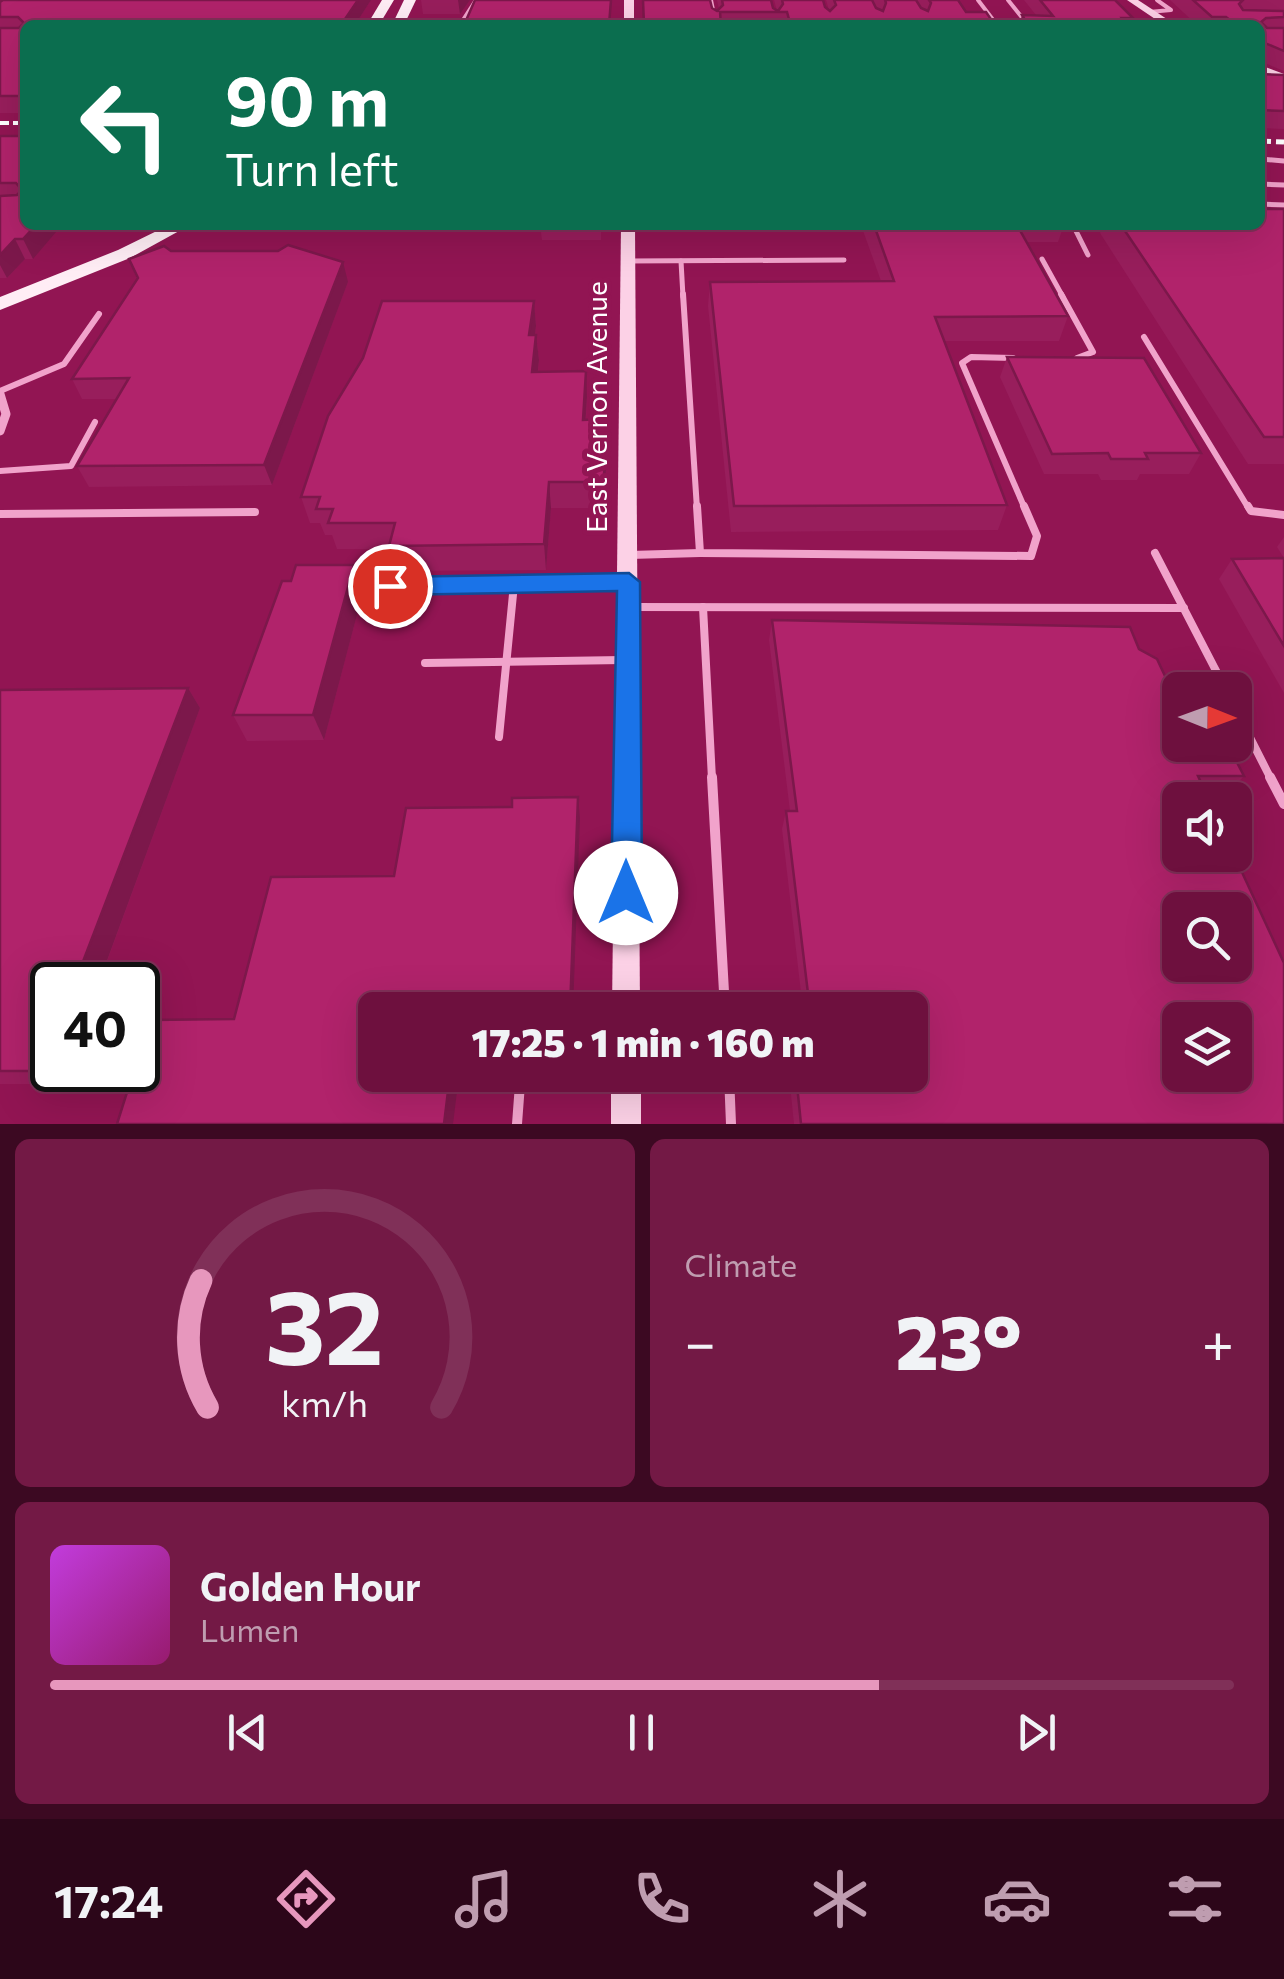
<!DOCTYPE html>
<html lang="en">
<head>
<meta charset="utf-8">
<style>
  body { margin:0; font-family:Commissioner,sans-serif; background:#731945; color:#f1f3f6; height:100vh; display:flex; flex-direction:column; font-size:38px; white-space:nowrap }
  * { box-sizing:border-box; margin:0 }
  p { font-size:32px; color:#bf9db0 }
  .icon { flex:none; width:55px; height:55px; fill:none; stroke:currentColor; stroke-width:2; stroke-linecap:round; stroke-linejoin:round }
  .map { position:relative; height:1124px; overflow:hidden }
  .panel { display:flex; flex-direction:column; gap:15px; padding:15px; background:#3c0922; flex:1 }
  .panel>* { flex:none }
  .guide { position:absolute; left:20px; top:20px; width:1245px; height:210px; border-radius:15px; box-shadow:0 10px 40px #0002,0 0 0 2px #803058; background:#0b6e4f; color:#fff; overflow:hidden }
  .needle { width:65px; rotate:91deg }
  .buttons { position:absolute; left:1162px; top:672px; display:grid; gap:20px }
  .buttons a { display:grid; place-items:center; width:90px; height:90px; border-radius:15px; background:#6e103e; box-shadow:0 10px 40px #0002,0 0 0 2px #803058; font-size:50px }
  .speed { position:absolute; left:30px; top:962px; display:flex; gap:20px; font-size:50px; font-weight:700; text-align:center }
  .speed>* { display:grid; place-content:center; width:130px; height:130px; border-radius:50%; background:#6e103e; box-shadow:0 10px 40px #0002,0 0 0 2px #803058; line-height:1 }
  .speed .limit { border:5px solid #111; border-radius:15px; background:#fff; color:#111 }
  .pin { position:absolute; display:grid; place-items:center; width:85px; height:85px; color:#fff; margin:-42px; border:5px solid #fff; border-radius:50%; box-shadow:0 2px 10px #0007 }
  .me { position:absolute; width:110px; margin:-55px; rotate:0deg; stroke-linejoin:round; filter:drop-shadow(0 0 8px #0008) }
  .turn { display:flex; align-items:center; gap:35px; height:210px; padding:0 40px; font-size:45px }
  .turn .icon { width:130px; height:130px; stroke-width:2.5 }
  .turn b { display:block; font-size:70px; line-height:85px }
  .big { font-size:75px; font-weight:800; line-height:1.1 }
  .panel .card { flex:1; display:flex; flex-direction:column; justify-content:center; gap:15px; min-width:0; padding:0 35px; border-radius:15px; background:#731945 }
  .panel .dial { align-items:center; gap:0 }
  .dial svg { height:260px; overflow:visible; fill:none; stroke:#803058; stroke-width:7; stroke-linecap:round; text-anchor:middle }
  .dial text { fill:#f1f3f6; stroke:none }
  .song { display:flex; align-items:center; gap:30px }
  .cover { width:120px; height:120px; border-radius:15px; background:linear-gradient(135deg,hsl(290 70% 55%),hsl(320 70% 35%)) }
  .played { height:10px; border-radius:5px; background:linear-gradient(90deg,#e797bd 70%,#803058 70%) }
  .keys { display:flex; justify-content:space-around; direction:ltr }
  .heat { display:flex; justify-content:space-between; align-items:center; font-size:55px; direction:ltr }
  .panel .tiles { flex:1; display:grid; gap:15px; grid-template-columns:1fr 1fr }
  .card:last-child { grid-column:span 2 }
  .trip { position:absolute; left:358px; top:992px; width:570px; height:100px; border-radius:15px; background:#6e103e; box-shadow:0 10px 40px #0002,0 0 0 2px #803058; font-weight:800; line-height:100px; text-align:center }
  .tabs { display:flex; height:160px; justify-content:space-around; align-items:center; background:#2c0619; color:#bf9db0 }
  .tabs .icon { width:70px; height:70px }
  .tabs .selected { color:#e797bd }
  .tabs b { font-size:45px; color:#f1f3f6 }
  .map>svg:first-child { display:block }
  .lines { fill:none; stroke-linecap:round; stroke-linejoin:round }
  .lane-far4 { stroke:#f1a3cb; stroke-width:4 }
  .lane-far3 { stroke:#f1a3cb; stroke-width:5 }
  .lane-far2 { stroke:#f1a3cb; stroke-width:6 }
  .lane-far1 { stroke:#f1a3cb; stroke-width:8 }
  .lane { stroke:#f1a3cb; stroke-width:10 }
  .street { stroke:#f1a3cb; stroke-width:9 }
  .secondary { fill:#fcd1e6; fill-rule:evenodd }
  .primary { fill:#ffedf5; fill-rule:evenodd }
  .rail-far1 { stroke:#fff; stroke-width:4; stroke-dasharray:9 4; stroke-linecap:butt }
  .rail { stroke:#fff; stroke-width:5; stroke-dasharray:11 5; stroke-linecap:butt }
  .wall { fill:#981e5c }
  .shaded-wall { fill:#7c184b }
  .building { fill:#b1236b; stroke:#7c184b; stroke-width:2.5; fill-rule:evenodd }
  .route { fill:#1a73e8; stroke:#114b97; stroke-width:2.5 }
  .labels { text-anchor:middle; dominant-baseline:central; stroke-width:10; stroke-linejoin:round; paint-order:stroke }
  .street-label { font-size:28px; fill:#fff; stroke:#921553 }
</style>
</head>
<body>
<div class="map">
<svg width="1284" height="1124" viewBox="0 0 1284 1124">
  <rect width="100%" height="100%" fill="#921553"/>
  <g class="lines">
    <g class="lane-far4">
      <path d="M711,0L716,25"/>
      <path d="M978,0L997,25"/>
      <path d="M1008,0L1028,25"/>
      <path d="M1149,12L1171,10L1157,0"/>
      <path d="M400,21L463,20L476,0"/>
    </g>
    <g class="lane-far3">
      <path d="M1260,159L1284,161"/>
      <path d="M1260,184L1284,185"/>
      <path d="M1260,204L1284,205"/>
      <path d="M1073,225L1088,255"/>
      <path d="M1042,259L1063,297"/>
      <path d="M628,261L844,260"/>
      <path d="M681,261L683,297"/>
    </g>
    <g class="lane-far2">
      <path d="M683,294L697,509"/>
      <path d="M1061,294L1093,352L1077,358"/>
      <path d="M1144,337L1249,509"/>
      <path d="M1013,358L971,357L962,363L1025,509"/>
      <path d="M0,391L64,364L99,314"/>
      <path d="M0,471L71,466L95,422"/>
    </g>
    <g class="lane-far1">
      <path d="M697,506L700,553L1031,556L1037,536L1024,506"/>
      <path d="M1248,506L1251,511L1284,515"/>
      <path d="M0,514L255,512"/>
      <path d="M1155,553L1226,690"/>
      <path d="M630,555L700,553"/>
      <path d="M389,586L624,582"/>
      <path d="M628,607L1184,608"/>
      <path d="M703,607L712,779"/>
      <path d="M425,663L623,660"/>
      <path d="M1235,708L1271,779"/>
      <path d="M499,737L514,584"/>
    </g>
    <g class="lane">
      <path d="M712,777L725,1010"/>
      <path d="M1270,777L1284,804"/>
      <path d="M729,1075L731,1124"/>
      <path d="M517,1124L520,1084L526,1079H621"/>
    </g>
    <path class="street" d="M0,394L6,414L0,431"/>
    <g class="secondary">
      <rect x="624" y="0" width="10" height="25"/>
      <path d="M1127,0H1138L1176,25H1164Z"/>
      <path d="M1260,65L1284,74V81L1260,72Z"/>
      <path d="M621,225H635L640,1010H612Z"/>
      <rect x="611" y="1075" width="30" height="49"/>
    </g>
    <g class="primary">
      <path d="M382,0H394L379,25H367Z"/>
      <path d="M404,0H416L404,25H392Z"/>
      <path d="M169,225H190L130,258L0,310V297L118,250Z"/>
    </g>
    <path class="rail-far1" d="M0,123H25"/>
    <path class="rail" d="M1260,141L1284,142"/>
  </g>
  <g class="wall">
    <path d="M371,0L355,25H25V113H0V2Z"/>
    <path d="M421,0H470L460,14H423Z"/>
    <path d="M717,0H771L773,8L777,11L774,0H823L825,7L829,10L826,0H958L966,12L995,25H643L712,8L717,11L719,9Z"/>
    <path d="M1024,0H1115L1133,18L1131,25H1019L1022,15H1036Z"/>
    <path d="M1170,0H1284V71L1260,61V25H1197Z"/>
    <path d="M1260,74L1284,75V129L1260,128Z"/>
    <path d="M0,136H25L33,259H25L7,278H0Z"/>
    <path d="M1284,209V464H1248L1100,233L1103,225H1260Z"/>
    <path d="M540,225H601V240H542Z"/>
    <path d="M861,225H1064L1058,242H1027L1068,316L1059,341H944L1007,505L998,530L731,532L708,306L710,282L881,281Z"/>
    <path d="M171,251L348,282L272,485L89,487L77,466L117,399H82L72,379L137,279L129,259Z"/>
    <path d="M534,301L536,326L535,335H536L539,360L538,372L587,397L586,419L606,445L605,508H551L546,570L396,571L390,549H337L332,535H325L320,523H310L301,497Z"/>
    <path d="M1007,357L1201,453L1189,474H1140L1137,480H1101L1098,474H1044L1000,377Z"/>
    <path d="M1284,537V558L1277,547Z"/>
    <path d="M1284,558V693L1219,579L1232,559Z"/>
    <path d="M354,565L363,592L324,740L247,741L233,715L291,581Z"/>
    <path d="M772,620L1180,745L1244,776L1227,794H1206L1284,1124H794L789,1075H910V1010H803L782,829L786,811H790L769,640Z"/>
    <path d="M188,688L200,708L62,1084H0V690Z"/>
  </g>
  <g class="shaded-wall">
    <path d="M358,0H371L355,25H341Z"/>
    <path d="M458,0H470L460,14Z"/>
    <path d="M36,225H62L33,259L23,239Z"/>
    <path d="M15,239L25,259L7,278L0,265V255Z"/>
    <path d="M343,262L348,282L272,485L264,465Z"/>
    <path d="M534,301L536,326L532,360L529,335Z"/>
    <path d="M536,335L539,360L535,397L532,372Z"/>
    <path d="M586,371L587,397L584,445L583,420Z"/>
    <path d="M605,419L606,445L605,508L604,482Z"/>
    <path d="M549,482L551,508L546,570L544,544Z"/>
    <path d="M354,565L363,592L324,740L313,715Z"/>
    <path d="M188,688L200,708L98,985H74Z"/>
    <path d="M578,797L580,818L573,1010H570Z"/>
    <path d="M52,1042V1070H67L62,1084L42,1071Z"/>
    <path d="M450,1075H459L453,1124H444Z"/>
  </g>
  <g class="building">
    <path d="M3,0H358L341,25H25V96H0V28H19L24,23L18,17H0V2Z"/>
    <path d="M475,0H611L609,25H464Z"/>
    <path d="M643,0H710L712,8L717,11L723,5L722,0H771L773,8L778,11L783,4L782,0H823L825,7L830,11L836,5L834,0H872L876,8L883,11L886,3L885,0H916L921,8L928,11L931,3L929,0H958L966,12H986L995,25H939L936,21L886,20L888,25L790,23L787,12H720L721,25H644Z"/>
    <path d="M1040,0H1115L1133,18H1122L1128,25H1028L1022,15L1053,16Z"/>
    <path d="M1193,0H1243L1239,4L1243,10L1284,11V17L1266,18L1261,22L1267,28H1284V51L1260,41V25H1236L1226,17H1212Z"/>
    <path d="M1260,74L1284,75V111L1260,110Z"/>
    <path d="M0,136H25V225H36L23,239H15L0,255V196L17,195L22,190L16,183H0Z"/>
    <path d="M1260,209H1284V437H1264L1121,225H1260Z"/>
    <path d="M874,225H1017L1068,316L935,317L1007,505L734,506L710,282L894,281Z"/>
    <path d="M288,245L343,262L264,465L77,466L129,378L72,379L138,278L129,259L164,246L171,251H278Z"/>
    <path d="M382,301H534L529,335H536L532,372L586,371L583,420L605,419L604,482H549L544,544L389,546L395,523H328L333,509H316L320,497H301L328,416L363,358Z"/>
    <path d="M1007,357L1144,358L1201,453H1145L1148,459H1111L1108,453L1052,454Z"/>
    <path d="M1284,558V646L1232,559Z"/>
    <path d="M296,565H354L313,715H233L282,581H291Z"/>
    <path d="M772,620L1130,627L1139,649L1157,659L1180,708V745H1228L1244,776H1198L1209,800H1180V855H1234L1284,963V1124H801L796,1075H910V1010H810L786,811H797ZM1180,910H1235V965H1180ZM1180,1020H1235V1075H1180Z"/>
    <path d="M188,688L74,985H52V1042L42,1071H0V690Z"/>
    <path d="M578,797L570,1010H375V1075H450L444,1124H117L134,1070H138V1059L150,1020L234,1019L271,877L394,876L406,808L512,807V798Z"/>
  </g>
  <path class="route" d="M629,573L640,582L642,893L637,904L626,908L616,904L611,893L617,591L390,595L378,586L390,577Z"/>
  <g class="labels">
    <g class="street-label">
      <text transform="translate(596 407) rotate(-90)">East Vernon Avenue</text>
    </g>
  </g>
</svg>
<div class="buttons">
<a><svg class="needle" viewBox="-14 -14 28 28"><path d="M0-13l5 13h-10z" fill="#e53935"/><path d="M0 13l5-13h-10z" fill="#bf9db0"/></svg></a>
<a><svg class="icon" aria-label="sound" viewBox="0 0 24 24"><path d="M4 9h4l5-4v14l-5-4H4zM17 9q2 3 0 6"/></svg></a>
<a><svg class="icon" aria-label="search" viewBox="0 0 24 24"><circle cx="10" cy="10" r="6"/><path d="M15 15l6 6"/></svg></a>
<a><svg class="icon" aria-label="layers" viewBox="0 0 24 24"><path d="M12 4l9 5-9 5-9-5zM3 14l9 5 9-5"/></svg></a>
</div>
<div class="speed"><div class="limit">40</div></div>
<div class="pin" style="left:390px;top:586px;background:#d93025"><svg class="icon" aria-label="arrive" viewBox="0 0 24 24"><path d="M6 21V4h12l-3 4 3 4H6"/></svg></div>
<svg class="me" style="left:626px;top:893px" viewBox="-20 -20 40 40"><circle r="19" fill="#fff"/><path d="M0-13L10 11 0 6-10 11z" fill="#1a73e8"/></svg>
<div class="trip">17:25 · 1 min · 160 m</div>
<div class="guide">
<div class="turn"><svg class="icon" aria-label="left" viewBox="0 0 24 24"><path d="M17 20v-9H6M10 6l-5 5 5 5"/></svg><div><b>90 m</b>Turn left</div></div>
</div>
</div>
<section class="panel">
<div class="tiles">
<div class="card dial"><svg viewBox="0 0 100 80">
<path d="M14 69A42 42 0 1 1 86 69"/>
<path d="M14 69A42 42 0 0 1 12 30" stroke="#e797bd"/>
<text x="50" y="56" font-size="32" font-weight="700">32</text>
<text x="50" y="72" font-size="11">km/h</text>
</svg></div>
<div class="card"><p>Climate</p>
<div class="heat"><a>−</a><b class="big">23°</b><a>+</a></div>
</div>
<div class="card">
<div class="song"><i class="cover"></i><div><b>Golden Hour</b><p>Lumen</p></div></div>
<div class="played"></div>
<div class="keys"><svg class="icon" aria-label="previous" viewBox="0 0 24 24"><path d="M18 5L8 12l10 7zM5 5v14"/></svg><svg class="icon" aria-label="pause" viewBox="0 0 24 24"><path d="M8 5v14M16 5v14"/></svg><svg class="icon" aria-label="next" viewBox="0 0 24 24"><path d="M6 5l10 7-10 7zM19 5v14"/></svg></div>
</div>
</div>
</section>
<nav class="tabs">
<b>17:24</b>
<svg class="icon selected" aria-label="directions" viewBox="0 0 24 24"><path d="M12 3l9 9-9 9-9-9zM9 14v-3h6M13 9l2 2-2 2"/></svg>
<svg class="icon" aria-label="music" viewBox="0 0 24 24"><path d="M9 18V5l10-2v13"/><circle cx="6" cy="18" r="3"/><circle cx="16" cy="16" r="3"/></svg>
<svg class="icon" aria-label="phone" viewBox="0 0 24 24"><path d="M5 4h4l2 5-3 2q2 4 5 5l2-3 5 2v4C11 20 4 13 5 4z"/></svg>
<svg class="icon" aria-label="climate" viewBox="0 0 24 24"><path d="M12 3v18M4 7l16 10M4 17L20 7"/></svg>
<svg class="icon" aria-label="car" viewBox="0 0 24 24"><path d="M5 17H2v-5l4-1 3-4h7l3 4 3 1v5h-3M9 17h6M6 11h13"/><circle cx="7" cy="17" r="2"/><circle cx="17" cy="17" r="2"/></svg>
<svg class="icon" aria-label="filters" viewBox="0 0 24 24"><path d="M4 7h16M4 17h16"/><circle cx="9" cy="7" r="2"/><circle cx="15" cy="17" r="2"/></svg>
</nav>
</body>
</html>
